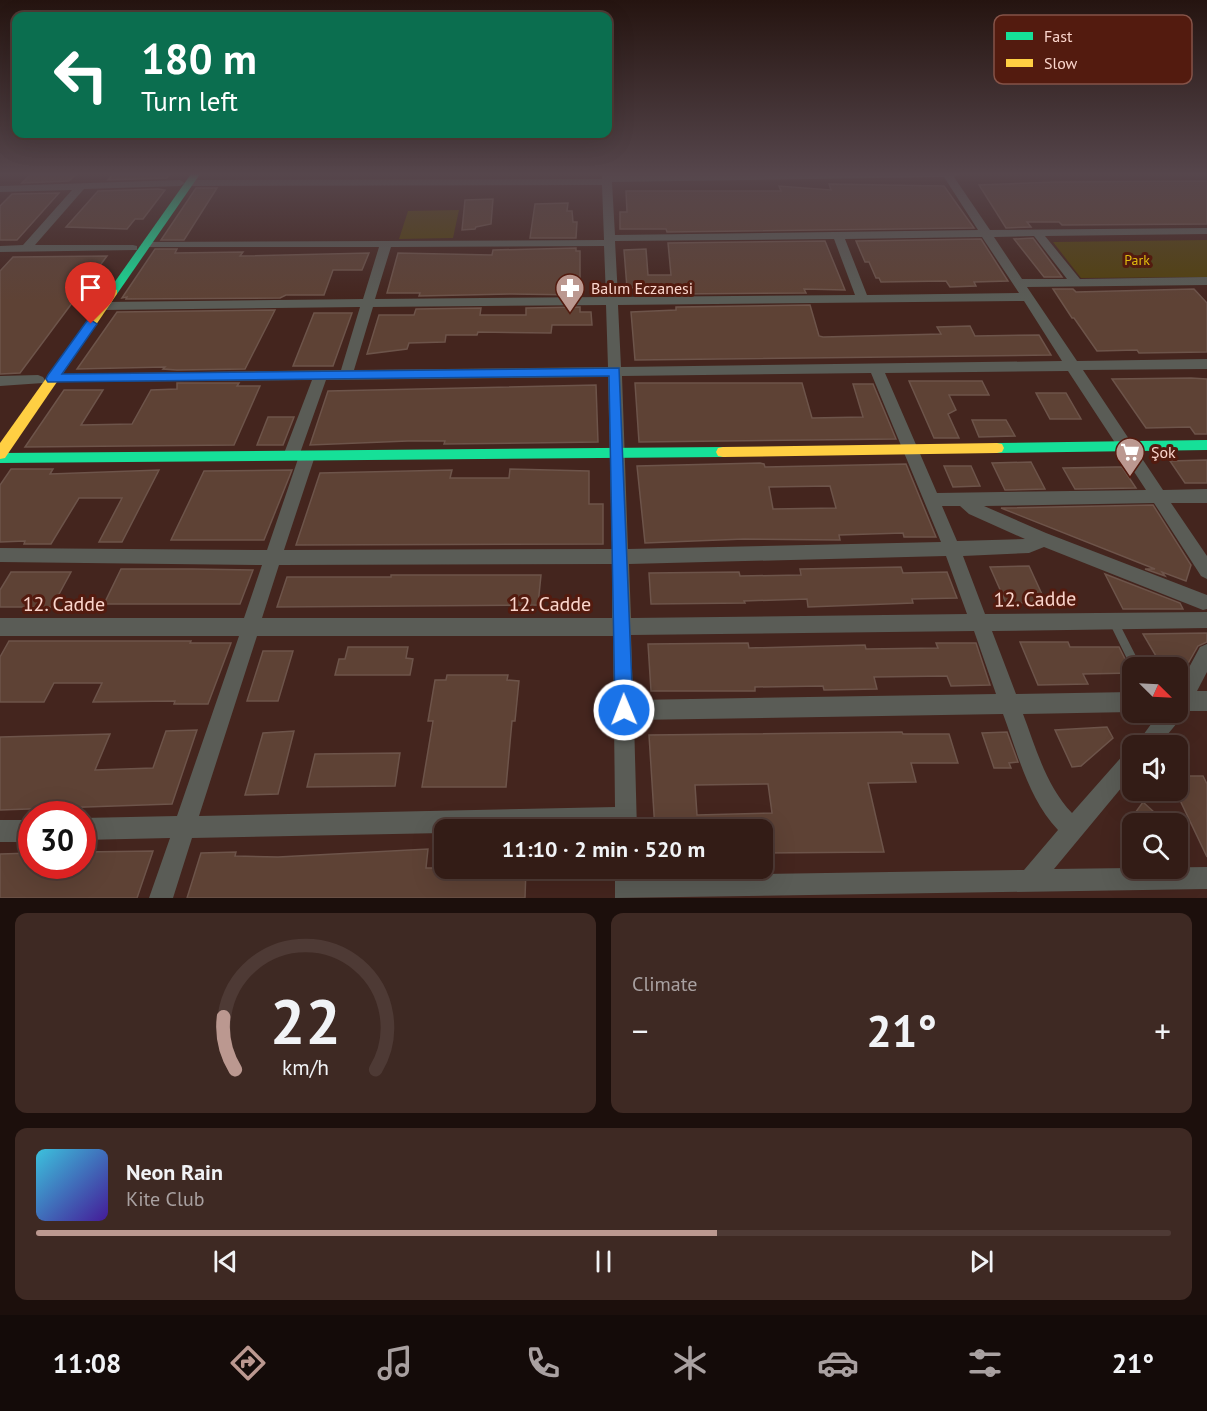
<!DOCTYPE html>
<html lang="en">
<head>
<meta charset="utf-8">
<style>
  body { margin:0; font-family:"PT Sans",sans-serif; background:#3e2923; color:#f1f3f6; height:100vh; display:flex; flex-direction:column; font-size:22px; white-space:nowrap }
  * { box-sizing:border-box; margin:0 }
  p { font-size:20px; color:#a9a1a1 }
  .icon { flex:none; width:33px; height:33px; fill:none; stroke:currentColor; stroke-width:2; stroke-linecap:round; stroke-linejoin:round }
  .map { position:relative; height:898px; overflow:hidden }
  .details { display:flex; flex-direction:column; gap:15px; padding:15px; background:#1c0f0c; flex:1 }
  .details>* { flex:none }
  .banner { position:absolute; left:12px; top:12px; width:600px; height:126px; border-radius:12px; box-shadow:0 6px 24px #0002,0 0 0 2px #4e3a35; background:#0b6e4f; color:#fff; overflow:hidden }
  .needle { width:39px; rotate:114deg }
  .buttons { position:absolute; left:1122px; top:657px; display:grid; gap:12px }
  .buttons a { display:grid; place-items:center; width:66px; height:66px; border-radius:12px; background:#331c16; box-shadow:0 6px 24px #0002,0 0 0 2px #4e3a35; font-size:30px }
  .speed { position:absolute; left:18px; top:801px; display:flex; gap:12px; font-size:30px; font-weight:700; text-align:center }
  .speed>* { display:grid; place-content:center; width:78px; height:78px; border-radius:50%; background:#331c16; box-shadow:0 6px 24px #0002,0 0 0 2px #4e3a35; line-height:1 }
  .speed .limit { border:9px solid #d22; background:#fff; color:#111 }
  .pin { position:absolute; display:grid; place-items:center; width:51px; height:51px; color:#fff; margin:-62px -26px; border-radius:50% 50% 50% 0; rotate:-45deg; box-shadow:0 0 6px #0007 }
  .pin .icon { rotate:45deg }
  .me { position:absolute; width:66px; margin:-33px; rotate:359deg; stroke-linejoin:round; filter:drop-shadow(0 0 4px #0008) }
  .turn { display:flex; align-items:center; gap:21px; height:126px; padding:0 30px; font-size:27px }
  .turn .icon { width:78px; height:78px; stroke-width:2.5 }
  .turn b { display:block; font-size:42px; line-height:51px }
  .big { font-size:45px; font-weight:700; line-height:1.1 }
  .details .widget { flex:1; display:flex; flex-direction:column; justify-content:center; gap:9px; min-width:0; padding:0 21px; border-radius:12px; background:#3e2923 }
  .details .dial { align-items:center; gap:0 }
  .dial svg { height:156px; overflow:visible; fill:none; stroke:#4e3a35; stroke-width:7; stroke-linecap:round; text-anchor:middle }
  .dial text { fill:#f1f3f6; stroke:none }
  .song { display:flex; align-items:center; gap:18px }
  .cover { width:72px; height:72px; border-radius:9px; background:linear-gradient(135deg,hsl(190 70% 55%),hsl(260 70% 35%)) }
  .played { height:6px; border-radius:3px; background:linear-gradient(90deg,#bb9890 60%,#4e3a35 60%) }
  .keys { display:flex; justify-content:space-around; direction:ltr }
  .heat { display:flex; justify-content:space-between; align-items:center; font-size:33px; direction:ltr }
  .details .tiles { flex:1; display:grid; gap:15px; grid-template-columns:1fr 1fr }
  .widget:last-child { grid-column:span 2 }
  .trip { position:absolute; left:434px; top:819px; width:339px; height:60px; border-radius:12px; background:#331c16; box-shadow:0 6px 24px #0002,0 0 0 2px #4e3a35; font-weight:700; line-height:60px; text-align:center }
  .tabs { display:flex; height:96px; justify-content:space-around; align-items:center; background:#140b09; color:#a9a1a1 }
  .tabs .icon { width:42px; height:42px }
  .tabs .on { color:#bb9890 }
  .tabs b { font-size:27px; color:#f1f3f6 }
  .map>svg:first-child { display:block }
  .green { fill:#52410b }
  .building { fill:#5e4235; stroke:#6d544a; stroke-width:1.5; fill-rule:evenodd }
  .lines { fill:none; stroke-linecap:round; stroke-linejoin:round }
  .lane { fill:#5a5c56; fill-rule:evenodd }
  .street { fill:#5a5c56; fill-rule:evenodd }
  .fast { fill:#16e098; fill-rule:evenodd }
  .slow { fill:#ffcf43; fill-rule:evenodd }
  .route { fill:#1a73e8; stroke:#114b97; stroke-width:1.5 }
  .labels { text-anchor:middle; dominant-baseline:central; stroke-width:6; stroke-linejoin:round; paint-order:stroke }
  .far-park-label { font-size:14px; fill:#e3bd0e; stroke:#531b0f }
  .poi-label { font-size:16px; fill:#fbd6cd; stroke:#531b0f; text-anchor:start }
  .near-street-label { font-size:20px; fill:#fbd6cd; stroke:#531b0f }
  .key { fill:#531b0f; stroke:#855348; stroke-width:1.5 }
  .key-label { font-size:16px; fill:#fbd6cd }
</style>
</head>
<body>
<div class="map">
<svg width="1207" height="898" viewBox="0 0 1207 898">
  <rect width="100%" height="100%" fill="#44251e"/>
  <g class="green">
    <path d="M459,210L453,238L399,239L408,211Z"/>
    <path d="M1207,240V277L1081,278L1053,242Z"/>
  </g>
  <g class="building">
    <path d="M31,174H76L69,181L22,183Z"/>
    <path d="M113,174H170L167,178L108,180Z"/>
    <path d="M1207,181V224L1062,225L1059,222H1027L1031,227L1006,228L979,185L1056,182Z"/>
    <path d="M829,184L944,186L974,228L667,232L666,229H620V212H627L626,191H781L779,186L831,190Z"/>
    <path d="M196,188H217L184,240H161Z"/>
    <path d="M158,189L165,190L143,219H135L127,229L66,227L98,191Z"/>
    <path d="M59,193L17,240H0V206L12,194Z"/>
    <path d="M493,199L491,224L476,227L475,229L462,230L465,200Z"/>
    <path d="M568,203L567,211H572L573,222H577L576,238H530L535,204Z"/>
    <path d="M1033,238L1062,277H1044L1014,239Z"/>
    <path d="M981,239L1008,281L974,282L976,286L950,287L946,281L881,282L879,278H876L869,262H865L856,241Z"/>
    <path d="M825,241L845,290L804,289L806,293L674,294L673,286L627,288L624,250L646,249L648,275H671L668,243Z"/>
    <path d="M576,248V251H580V295L511,294L419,296L420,293H387L398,253L492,255L493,250Z"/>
    <path d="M155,249H177L175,253L243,252L240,256L369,253L362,270H333L324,295H286L280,298L126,299L127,297L122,298Z"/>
    <path d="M107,256L20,373L0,374V271L13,257Z"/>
    <path d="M1053,289H1073L1076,292L1194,289L1207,303V352L1139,353L1137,350L1097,351L1074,318H1072Z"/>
    <path d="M810,305L819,336L823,337L941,334L937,327L970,326L975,336L1039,335L1051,355L635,360L631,312L676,310V307Z"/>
    <path d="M580,307V312H591L592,325H552L551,333L478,332L477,335H446L445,342L409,343L407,349L367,354L379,315H414L416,309L481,308L480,315H526V308Z"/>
    <path d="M275,310L245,369L177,370L163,369L165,367L77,369L117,312Z"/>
    <path d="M314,313H352L333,366H293Z"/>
    <path d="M1191,378L1207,379V434H1195L1190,427L1146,428L1112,379Z"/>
    <path d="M909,381H982L989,395H949L956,410L948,414L959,438H934Z"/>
    <path d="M177,383H239L237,386H260L234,445L25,447L64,390H103L81,425L132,424L151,390L177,389Z"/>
    <path d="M635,383H802L812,418L863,417L853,384H873L896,439L639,442Z"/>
    <path d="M596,385L598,442L444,444L445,441H408L310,445L328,391Z"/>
    <path d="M1036,393H1066L1081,419H1050Z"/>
    <path d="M268,417H294L283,445H257Z"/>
    <path d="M972,420H1006L1015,436L979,437Z"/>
    <path d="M1207,460V483H1185L1170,461Z"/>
    <path d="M1031,462L1045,489L1005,490L992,463Z"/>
    <path d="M760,463L764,464L765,467L906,464L936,537H904L903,533L839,535L840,540L744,539L645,543L637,466ZM830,486L836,508L773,509L769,487Z"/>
    <path d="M944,466H971L980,486L953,487Z"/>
    <path d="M1115,467H1122L1136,488L1075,489L1063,468Z"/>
    <path d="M11,469H53L50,474L159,470L122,542H99L122,498H79L51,544H24L25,541L0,542V485Z"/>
    <path d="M510,469L589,471V504H603V544L296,545L320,473L452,470L450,478H509Z"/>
    <path d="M292,470L264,540H171L204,471Z"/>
    <path d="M1153,505L1191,565L1186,581L1162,572L1165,576L1145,569H1155L1001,508Z"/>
    <path d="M1029,566L1046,603H1006L990,567Z"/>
    <path d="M901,567L903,573L947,572L957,598L912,599L913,603L808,607L807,599L744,601L745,603L651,604L649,573L739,572L740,576L801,575L800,569Z"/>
    <path d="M121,569H193L253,570L240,604H104Z"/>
    <path d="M11,572H71L52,607H0V590Z"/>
    <path d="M1105,574L1180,603L1183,609H1123Z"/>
    <path d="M391,575H541L538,605L277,607L287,577H391Z"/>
    <path d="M1207,633V642L1198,646L1178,681V668H1163L1143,634Z"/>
    <path d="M9,641H191L190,643H231L208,704H174L175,701L93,702L102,683H54L44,702H0V657Z"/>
    <path d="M1020,642H1068L1070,647H1119L1132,673L1083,674L1088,684L1038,685Z"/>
    <path d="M748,643L749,648L865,645L866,649L938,648L936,643H976L990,685L951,686L947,676L874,677L877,689L824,690L823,686L755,687V691H651L648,644Z"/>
    <path d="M348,647H408L406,658L413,659L410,675H335L339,659H345Z"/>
    <path d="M263,651H293L278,701H247Z"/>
    <path d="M447,675H508L507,680L519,681L515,721H512L506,787H422L433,721H428L435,680H446Z"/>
    <path d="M1107,727L1113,738L1081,766L1072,767L1055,730Z"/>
    <path d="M197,730L172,804L0,810V737L110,734L95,770L153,768L166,731Z"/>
    <path d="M294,731L278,794L245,795L263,733Z"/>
    <path d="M902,732L903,734H949L958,763H911L916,782L868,783L884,852L762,853V830H655L649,735ZM768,784L772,813L697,815L695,785Z"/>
    <path d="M1007,732L1018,762L1009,763L1011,768H994L982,733Z"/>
    <path d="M400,753L395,786L307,787L315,754Z"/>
    <path d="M1178,776H1203L1207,784V857L1178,796Z"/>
    <path d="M1143,802L1167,824H1127Z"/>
    <path d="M428,849L426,868H526L525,898H187L201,853L236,852L235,856L278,857Z"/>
    <path d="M153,851L137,898H0V854L32,853V866H82V852Z"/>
  </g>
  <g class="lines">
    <path class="lane" d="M1114,618L1117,619L1142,668H1132V669L1109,622L1111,619Z"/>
    <g class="street">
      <path d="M602,174H960L954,177L990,230L1207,228V234L1045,236L1080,279L1207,277V285L1027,287L1077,361L1207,359V369L1083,370L1163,490L1207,489V503H1171L1207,556V579L1201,576L1154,503L984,506L1046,533L1207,595V609L1203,610L1044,547L1029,553L963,556L985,614L1207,612V628L992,631L1016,694L1132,692V712L1023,714C1036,748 1046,786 1072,813L1125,753L1132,750V775L1054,869L1207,867V889L615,898V868H637L638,876L1024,870L1058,830C1028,798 1018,754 1003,714L634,720L637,830H444V833L192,838L173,898H149L170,838L82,840V818L177,816L239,636H0V618H244L262,565L0,562V548L267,550L299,456L302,452H312L315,456L284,550L612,549L608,377L326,380L299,456L296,460H286L283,456L312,380L48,382L46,379L48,376L53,374L341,370L360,307L103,310L97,306L103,302L363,299L379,247H147L143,246V242L604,240L602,185L190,186L185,183L180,186L84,189L35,245H133L137,246V250L0,252V246L23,245L72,190L0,192V186L180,180L185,183L190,180L602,179ZM944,177L978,230L615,235L612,182ZM1034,236L1067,279H1022L994,237ZM982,237L1019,293L867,295L845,239ZM834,239L855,295L618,297L615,241ZM604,246L606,297L375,299L391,247ZM1024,301L1062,361L621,367L618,305ZM606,305L608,367L354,370L373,307ZM1068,371L1146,490L937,493L885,373ZM871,373L941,542L628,549L622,376ZM942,506H960L969,514L1025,539L957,541ZM946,556L967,614L631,618L629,564ZM612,564V618H262L279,565ZM974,631L996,694L633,700L631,635ZM257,636H613L615,807L199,816Z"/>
      <path d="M38,375L43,377L45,380L43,383L0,386V376Z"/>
      <path d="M1207,644V672L1197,691H1207V711H1187L1158,746H1135L1160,712H1178V688L1200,647Z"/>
      <rect x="0" y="820" width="32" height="22"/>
    </g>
    <g class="fast">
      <path d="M191,174H200L117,294H109V290Z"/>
      <path d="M1207,440V450L997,453L992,452L990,448L992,444L997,443Z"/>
      <path d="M723,447L728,448L730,452L728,456L723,457L0,463V453Z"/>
    </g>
    <g class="slow">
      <path d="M113,289L117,290V294L5,458L0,459V443L109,290Z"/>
      <path d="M997,443L1002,444L1004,448L1002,452L997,453L723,457L718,456L716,452L718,448L723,447Z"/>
    </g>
  </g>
  <linearGradient id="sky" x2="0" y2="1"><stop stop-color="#251410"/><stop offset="0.58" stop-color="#56464c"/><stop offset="1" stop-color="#56464c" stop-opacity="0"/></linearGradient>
  <rect width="1207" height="300" fill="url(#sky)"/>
  <path class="route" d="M91,320L97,324L62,374L619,368L633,710L631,716L624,719L618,716L615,710L609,376L48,382L46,379L48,375L87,321Z"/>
  <defs>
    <g id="pharmacy-pin" transform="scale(1.5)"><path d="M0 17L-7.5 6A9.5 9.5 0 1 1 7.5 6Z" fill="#bb9890" stroke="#531b0f"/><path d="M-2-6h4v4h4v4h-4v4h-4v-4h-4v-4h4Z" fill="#fff"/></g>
    <g id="supermarket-pin" transform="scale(1.5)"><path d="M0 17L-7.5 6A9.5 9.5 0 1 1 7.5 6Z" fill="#bb9890" stroke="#531b0f"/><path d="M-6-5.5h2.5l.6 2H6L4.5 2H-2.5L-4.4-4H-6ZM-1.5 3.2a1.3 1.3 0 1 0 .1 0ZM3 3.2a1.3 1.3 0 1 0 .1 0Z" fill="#fff"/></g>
  </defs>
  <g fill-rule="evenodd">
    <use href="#pharmacy-pin" x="570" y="288"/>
    <use href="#supermarket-pin" x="1130" y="452"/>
  </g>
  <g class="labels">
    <g class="far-park-label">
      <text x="1137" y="260">Park</text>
    </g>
    <g class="poi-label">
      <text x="591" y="288">Balım Eczanesi</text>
      <text x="1151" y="452">Şok</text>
    </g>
    <g class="near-street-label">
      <text transform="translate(1035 599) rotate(-1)">12. Cadde</text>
      <text x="64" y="604">12. Cadde</text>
      <text x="550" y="604">12. Cadde</text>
    </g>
  </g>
  <rect x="994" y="15" width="198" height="69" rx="9" class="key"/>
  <rect x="1006" y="32" width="27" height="8" fill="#16e098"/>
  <rect x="1006" y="59" width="27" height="8" fill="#ffcf43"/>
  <g class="key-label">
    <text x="1044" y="42">Fast</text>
    <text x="1044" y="69">Slow</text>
  </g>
</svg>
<div class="buttons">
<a><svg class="needle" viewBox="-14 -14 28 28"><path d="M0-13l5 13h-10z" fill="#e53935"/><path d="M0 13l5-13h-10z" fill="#a9a1a1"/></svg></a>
<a><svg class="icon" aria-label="sound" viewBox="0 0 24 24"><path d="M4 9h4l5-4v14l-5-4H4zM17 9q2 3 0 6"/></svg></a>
<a><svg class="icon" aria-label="search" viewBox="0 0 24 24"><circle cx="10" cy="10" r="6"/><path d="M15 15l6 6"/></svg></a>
</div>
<div class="speed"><div class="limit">30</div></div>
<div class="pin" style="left:91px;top:324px;background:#d93025"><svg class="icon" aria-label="arrive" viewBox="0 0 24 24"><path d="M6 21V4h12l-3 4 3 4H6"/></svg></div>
<svg class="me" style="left:624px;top:710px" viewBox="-20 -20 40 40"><circle r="17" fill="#1a73e8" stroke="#fff" stroke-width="3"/><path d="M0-11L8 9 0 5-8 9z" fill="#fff"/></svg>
<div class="trip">11:10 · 2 min · 520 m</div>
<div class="banner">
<div class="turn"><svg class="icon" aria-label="left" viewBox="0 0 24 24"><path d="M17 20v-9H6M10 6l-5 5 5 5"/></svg><div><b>180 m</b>Turn left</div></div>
</div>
</div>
<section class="details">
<div class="tiles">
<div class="widget dial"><svg viewBox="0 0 100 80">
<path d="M14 69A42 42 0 1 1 86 69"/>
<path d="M14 69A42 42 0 0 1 8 42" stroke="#bb9890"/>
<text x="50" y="56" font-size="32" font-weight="700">22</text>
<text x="50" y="72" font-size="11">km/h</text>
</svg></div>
<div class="widget"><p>Climate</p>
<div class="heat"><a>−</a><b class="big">21°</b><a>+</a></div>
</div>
<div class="widget">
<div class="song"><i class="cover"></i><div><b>Neon Rain</b><p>Kite Club</p></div></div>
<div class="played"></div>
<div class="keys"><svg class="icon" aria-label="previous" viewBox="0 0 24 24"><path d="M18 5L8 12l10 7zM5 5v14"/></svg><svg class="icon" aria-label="pause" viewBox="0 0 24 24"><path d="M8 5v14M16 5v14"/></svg><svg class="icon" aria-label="next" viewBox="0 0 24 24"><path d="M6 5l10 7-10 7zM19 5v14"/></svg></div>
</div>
</div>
</section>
<nav class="tabs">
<b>11:08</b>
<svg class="icon on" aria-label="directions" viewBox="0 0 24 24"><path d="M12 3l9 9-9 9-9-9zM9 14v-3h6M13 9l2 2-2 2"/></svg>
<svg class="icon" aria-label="music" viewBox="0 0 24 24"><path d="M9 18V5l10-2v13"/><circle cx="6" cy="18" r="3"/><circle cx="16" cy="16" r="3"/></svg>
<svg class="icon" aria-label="phone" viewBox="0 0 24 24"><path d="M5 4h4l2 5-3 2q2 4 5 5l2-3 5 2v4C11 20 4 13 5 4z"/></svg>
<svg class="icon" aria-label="climate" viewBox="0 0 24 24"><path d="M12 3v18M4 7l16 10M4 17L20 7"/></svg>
<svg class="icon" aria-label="car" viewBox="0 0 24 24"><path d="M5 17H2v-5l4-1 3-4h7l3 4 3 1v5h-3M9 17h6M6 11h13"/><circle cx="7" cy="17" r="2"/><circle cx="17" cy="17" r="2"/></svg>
<svg class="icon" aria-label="filters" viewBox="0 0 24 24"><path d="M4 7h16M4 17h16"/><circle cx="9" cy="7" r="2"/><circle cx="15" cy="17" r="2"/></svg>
<b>21°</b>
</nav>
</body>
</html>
